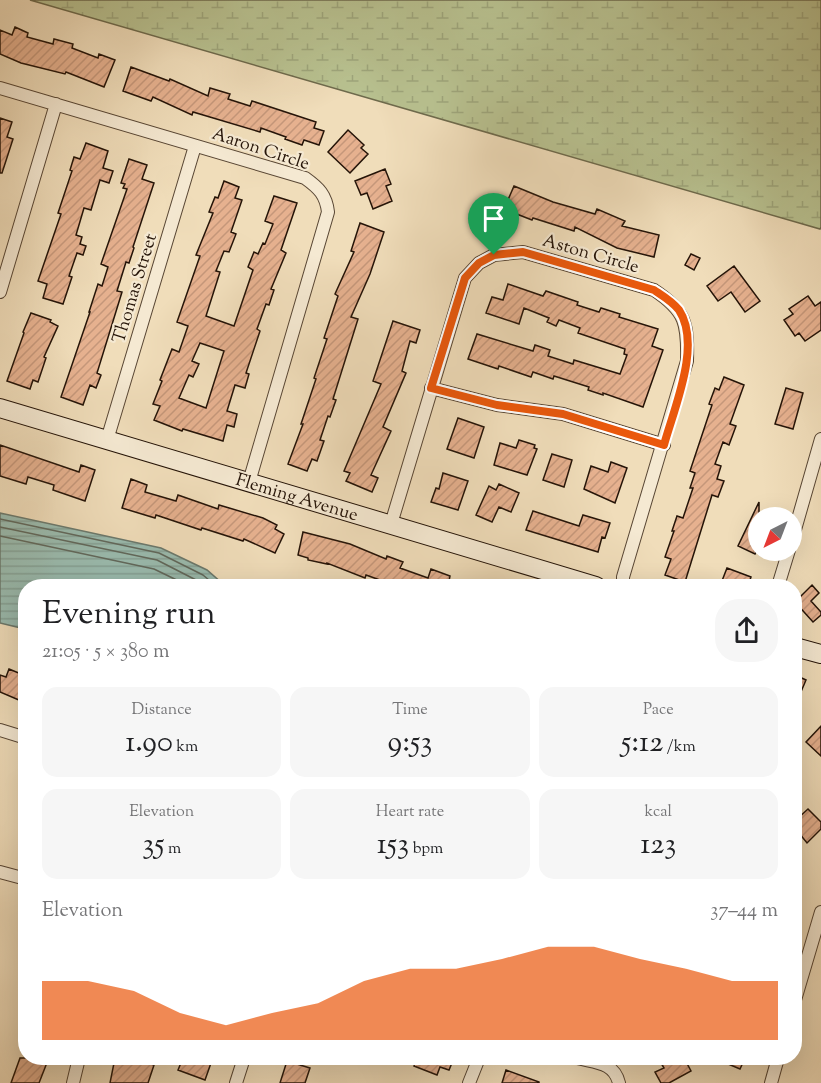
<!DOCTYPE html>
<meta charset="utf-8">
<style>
body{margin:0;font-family:"Sorts Mill Goudy",serif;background:#f6f6f6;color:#202124;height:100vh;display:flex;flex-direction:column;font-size:22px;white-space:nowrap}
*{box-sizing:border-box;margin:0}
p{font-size:20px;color:#757577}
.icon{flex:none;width:33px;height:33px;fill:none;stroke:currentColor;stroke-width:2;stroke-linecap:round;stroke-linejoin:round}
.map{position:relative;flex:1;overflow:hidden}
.sheet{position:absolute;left:18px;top:579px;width:784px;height:486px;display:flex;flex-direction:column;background:#fff;border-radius:24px;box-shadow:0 6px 24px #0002}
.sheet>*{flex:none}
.needle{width:39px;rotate:222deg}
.fabs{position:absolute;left:748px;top:507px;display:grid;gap:12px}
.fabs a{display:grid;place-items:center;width:54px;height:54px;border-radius:50%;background:#fff;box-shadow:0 6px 24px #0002;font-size:30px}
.pin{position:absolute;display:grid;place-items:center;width:51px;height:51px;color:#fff;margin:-62px -26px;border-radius:50% 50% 50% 0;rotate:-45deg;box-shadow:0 0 6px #0007}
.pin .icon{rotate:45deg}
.round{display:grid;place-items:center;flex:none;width:63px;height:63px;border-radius:24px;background:#f6f6f6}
.head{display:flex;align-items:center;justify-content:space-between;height:102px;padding:0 24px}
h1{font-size:33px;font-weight:600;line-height:45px}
.figures{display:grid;grid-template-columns:repeat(3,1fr);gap:9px;height:102px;padding:6px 24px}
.figures div{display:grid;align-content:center;border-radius:15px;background:#f6f6f6;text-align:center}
.figures b{font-size:30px;font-weight:600}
.figures small{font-size:16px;font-weight:400}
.figures p{font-size:16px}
.chart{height:168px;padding:12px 24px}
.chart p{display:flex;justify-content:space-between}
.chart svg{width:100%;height:108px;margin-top:6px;fill:#ea580c;opacity:.7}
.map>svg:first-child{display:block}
.wetland{fill:url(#wetland-marsh);stroke:#6e6a4c;stroke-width:1.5}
.water{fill:url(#water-rules);stroke:#6b796d;stroke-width:1.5}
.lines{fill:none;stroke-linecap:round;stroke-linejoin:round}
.shore{stroke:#60685c;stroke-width:1.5}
.building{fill:url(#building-hatch);stroke:#251408;stroke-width:1.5;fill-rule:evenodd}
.street-casing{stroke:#584634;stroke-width:14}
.secondary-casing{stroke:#251408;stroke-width:20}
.street{stroke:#f5e9d2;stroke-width:12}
.secondary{stroke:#f5e9d2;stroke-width:18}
.route-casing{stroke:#fff;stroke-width:12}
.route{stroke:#ea580c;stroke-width:8}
.labels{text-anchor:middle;stroke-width:4.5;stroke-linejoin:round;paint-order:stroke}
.street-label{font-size:18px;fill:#251408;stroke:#f5e9d2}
</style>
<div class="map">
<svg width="821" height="1083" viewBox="0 0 821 1083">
<defs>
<pattern id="wetland-marsh" width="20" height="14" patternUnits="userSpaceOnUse" patternTransform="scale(1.5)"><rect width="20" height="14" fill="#b8c190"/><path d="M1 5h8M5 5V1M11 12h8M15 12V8" fill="none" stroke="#9ea57b"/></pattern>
<pattern id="water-rules" width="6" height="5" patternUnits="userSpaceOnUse" patternTransform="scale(1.5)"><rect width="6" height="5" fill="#9abcb0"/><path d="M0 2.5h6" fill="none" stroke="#85a196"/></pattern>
<pattern id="building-hatch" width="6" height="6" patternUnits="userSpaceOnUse" patternTransform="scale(1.5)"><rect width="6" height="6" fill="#e6b18f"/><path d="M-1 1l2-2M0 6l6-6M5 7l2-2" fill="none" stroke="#c5977a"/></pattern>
</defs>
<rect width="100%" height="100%" fill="#f0ddba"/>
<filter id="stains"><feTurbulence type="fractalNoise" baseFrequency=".00333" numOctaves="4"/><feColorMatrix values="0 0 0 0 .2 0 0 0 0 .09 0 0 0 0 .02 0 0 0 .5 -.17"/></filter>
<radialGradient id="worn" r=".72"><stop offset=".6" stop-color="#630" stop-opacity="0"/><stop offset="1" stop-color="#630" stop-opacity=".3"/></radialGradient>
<path class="wetland" d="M30,0h791v227l-1,2z"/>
<path class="water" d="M0,513l161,35 46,22 16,14 -1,2h-196l-1,43 -25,-6z"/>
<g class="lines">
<path class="shore" d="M0,519l159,34 44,22 13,11
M0,527l157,33 41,21 6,5
M0,536l154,33 35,17"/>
</g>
<path class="building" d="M15,27l13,6 -1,4 26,7 1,-5 19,5 -1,4 26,10 1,-4 16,6 -11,27 -38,-15 -1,2 -44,-11 -21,-9v-24l12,5z
M131,67l38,14 1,-2 38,17 2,-8 20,6 -2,5 22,7 2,-5 64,21 -2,6 10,3 -5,14 -15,-5 -2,5 -17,-6 1,-2 -25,-9 -1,4 -67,-20 -1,3 -39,-18 -2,4 -28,-10z
M0,118l12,4 -5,15 6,2 -11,34h-2z
M348,130l16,15 -3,3 7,6 -18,19 -22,-21z
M86,143l22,8 -5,17 10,3 -4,12 -9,-3 -9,30 -7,-2 -8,27 6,2 -2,7 6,2 -3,9 -6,-2 -8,23 3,1 -9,27 -20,-6 4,-14 -9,-3 23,-67 -3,-1 14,-42 -2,-1 4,-13 6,2z
M129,159l18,6 -5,14 12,4 -21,64 1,1 -5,15 -3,-1 -9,29 5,1 -25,81 4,2 -5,13 -6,-3 -7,20 -22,-8 29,-85h-1l9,-28 4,2 6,-19 -7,-3 26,-75 -4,-1 2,-4 -4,-1z
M385,169l6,15 -5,2 6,15 -19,8 -6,-16 -6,2 -6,-14z
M224,181l15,6 -4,11 7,2 -11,32 5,2 -7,18 -5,-1 -8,20 4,1 -14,44 28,10 19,-56 -5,-3 6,-15 4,2 5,-11 2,1 8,-20 -8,-3 9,-25 23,7 -16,47 5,3 -15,36 3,1 -5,15 -3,-1 -9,25 3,2 -14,42 3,1 -4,14 -10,-3 -8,26 10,3 -3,13 -7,-2 -4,16 -40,-12 -1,2 -28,-11 6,-14 -7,-2 9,-23 -2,-1 12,-31 7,3 9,-26 -11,-4 23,-66 -4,-1 17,-42 -4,-1 6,-15 3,1zM200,343l24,8 -18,57 -27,-10 10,-23 4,2 6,-13 -7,-3z
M514,186l39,16 42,12 2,-5 28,12 -3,5 37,9 -5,22 -37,-9 -42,-21 -1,4 -41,-13 -1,2 -28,-11z
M360,223l24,9 -14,42 -19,43 7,2 -25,80 3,1 -6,17 -2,-1 -8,24 4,1 -7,20 -5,-2 -5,12 -19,-7 15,-40h-2l15,-45 -2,-1 13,-39 -3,-1 14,-42 -3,-2 19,-42 -3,-1z
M691,254l9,4 -6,12 -9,-5z
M734,266l26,35 -15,11 -14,-20 -13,9 -11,-15z
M508,284l35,12 3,-5 32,11 -1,3 22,7 2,-4 19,6 -1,3 39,12 -6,17 11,4 -20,57 -40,-14v2l-15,-5 1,-3 -35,-11 -1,3 -20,-7 -2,5 -32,-11 -1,3 -30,-10 9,-25 56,17 2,-6 15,5 -2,6 25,8 1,-4 46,14 7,-19 -3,-1 1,-5 -47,-16 2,-5 -21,-8 -3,6 -9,-4 2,-4 -25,-10 -5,16 -33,-11 6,-16 11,3z
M808,296l7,10 6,-4v28l-16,11 -6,-8 -4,3 -11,-16 9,-6 -4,-5z
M31,313l20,7 -1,2 8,4 -14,31 2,1 -8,24 -5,-2 -3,9 -23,-8 17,-48 -1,-1z
M393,321l27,9 -4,13 -6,-2 -8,30 4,2 -23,54 8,4 -20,44 7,3 -6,14 -26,-11 4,-8 -6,-2 37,-87 -8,-3z
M724,377l20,8 -14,39 6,2 -7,19 -6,-3 -8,22 6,2 -4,13 7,2 -6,16 -6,-2 -27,87 -20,-7 6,-16 -6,-2 9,-26h-2l5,-15 6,2 10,-30h-3l5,-15 -5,-2 22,-66 -3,-1 6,-16 4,2z
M786,388l17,5 -10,36 -18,-5z
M458,418l26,9 -10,31 -27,-9z
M519,440l16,5 -1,3 3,1 -10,26 -33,-10 6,-22 16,5z
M0,445l79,27 2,-7 14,5 -10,31 -32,-11 1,-5 -26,-8 -2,7 -26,-8z
M552,454l20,6 -8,27 -21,-7z
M611,462l16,6 -12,35 -31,-14 7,-23 17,6z
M443,473l25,8 -10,29 -27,-8 5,-14 3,1z
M131,479l16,6 -2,7 31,9 2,-6 40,14 1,-4 44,13 14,7 -2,4 9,5 -9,19 -31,-14 -1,2 -41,-13 -1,2 -45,-15 -1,3 -33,-10z
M499,484l20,9 -8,19 -12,-5 -7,15 -16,-7 13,-29 7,4z
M759,502v43l-4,9 -17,-8z
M533,511l46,15 4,-11 27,8 -5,15 -3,-1 -4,15 -72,-22z
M303,532l47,12 36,15 1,-3 16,6 -3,6 28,10 3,-9 19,7 -2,10h-58l1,-2 -25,-9 -1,3 -38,-15v1l-19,-4v-2l-10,-3z
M727,568l24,9 -3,9h-28z
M812,585l7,8 -8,8 10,11v3l-8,7 -18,-20z
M9,669l17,7v27l-26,-11v-17l6,2z
M795,675l11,5 -11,26z
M821,726v30l-15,-14z
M808,809l13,13v7l-14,14 -12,-15 5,-4 -4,-4z
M20,1058h21l7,2 -9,23h-28z
M115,1058h29l-1,4 11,3 -6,18h-38z
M183,1058h24l-2,3 6,2 -6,17 -27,-10z
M417,1058h37l-5,12 -9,-3 -3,8 -23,-9z
M658,1058h26l7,13 -22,12h-8l-6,-11 9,-4z
M714,1058h31l-5,11z
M287,1061l23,7 -5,15h-25z
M506,1070l33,12v1h-37z"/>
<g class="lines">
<defs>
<path id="street" d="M0,88l305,90c14,10 21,17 23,34l-79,270
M0,292l56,-188
M431,388l66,17 66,9 101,31
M107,440l88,-294
M391,524l74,-246 14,-15 15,-8 29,-3 131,38c32,21 34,34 33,71l-64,216v9
M792,540l29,-101
M778,586l11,-36
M0,730l26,8
M0,872l26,7
M795,1000l26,-88
M577,1058c19,5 37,4 42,25
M73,1083l6,-25
M236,1083l8,-25
M469,1083l10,-25
M771,1083l7,-25"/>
<g id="secondary">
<path id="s1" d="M0,408l596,178"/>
<path d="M795,647l26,7"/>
</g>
</defs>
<use href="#street" class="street-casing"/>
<use href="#secondary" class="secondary-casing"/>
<use href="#street" class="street"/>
<use href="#secondary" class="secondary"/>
</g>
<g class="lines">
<defs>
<path id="route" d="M523,252l131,38c9,6 18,11 25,20 23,35 -5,98 -15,135l-101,-31 -66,-9 -66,-17 34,-110 14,-15 15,-8z"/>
</defs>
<use href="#route" class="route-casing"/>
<use href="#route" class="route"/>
</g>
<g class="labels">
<g class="street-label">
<text transform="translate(261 148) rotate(18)" y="6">Aaron Circle</text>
<text transform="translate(591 253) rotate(16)" y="6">Aston Circle</text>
<text transform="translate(134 288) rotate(-73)" y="6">Thomas Street</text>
<text dy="6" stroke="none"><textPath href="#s1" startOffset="310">Fleming Avenue</textPath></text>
</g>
</g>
<rect width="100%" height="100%" filter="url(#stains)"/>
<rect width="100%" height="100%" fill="url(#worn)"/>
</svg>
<div class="fabs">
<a><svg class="needle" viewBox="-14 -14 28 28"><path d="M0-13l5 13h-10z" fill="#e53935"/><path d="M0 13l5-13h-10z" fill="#757577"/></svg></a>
</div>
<div class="pin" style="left:494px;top:255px;background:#1e9e55"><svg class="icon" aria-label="arrive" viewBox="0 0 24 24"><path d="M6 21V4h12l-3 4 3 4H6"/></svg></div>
<section class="sheet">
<div class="head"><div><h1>Evening run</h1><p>21:05 · 5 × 380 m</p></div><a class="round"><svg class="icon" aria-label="share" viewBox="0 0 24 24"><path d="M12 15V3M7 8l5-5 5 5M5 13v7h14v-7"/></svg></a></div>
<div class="figures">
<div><p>Distance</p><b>1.90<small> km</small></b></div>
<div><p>Time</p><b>9:53</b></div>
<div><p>Pace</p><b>5:12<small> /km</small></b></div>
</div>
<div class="figures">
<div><p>Elevation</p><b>35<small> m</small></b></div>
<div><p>Heart rate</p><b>153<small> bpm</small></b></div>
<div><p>kcal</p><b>123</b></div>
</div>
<div class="chart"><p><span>Elevation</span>37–44 m</p>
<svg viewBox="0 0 160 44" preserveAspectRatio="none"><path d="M0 44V20L10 20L20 24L30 33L40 38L50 33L60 29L70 20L80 15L90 15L100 11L110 6L120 6L130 11L140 15L150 20L160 20V44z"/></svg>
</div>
</section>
</div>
